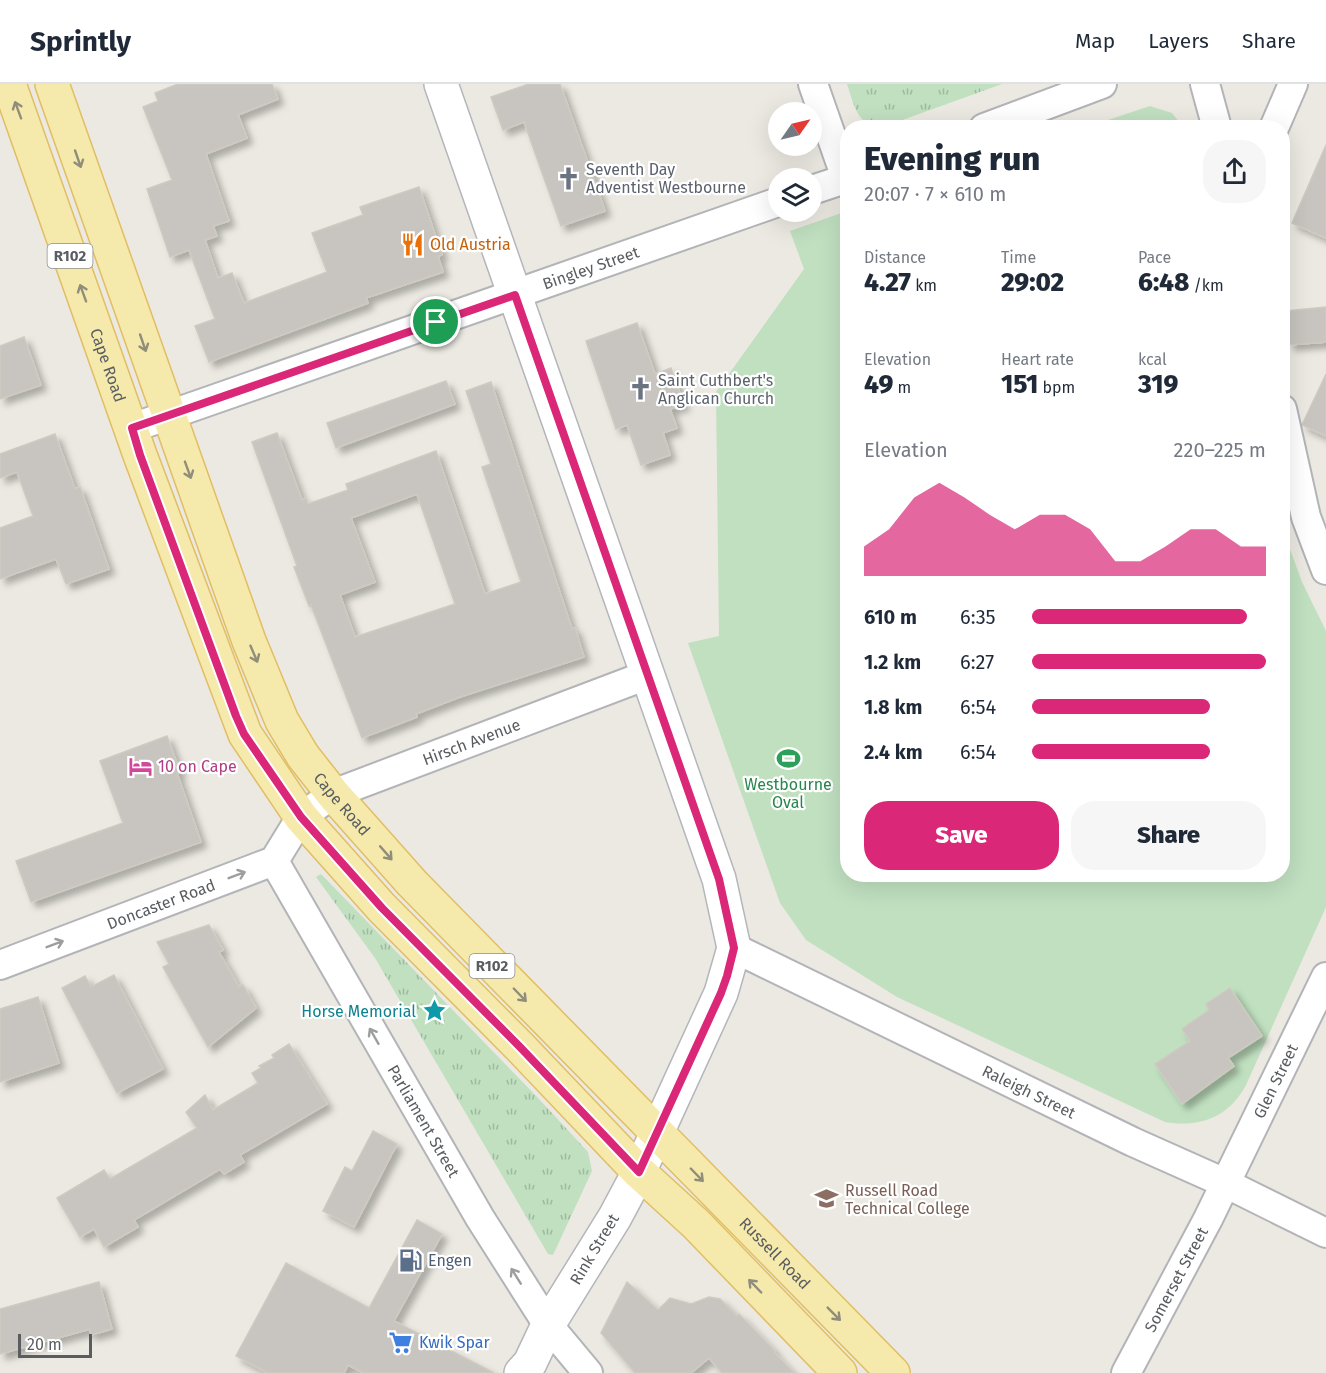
<!DOCTYPE html>
<meta charset="utf-8">
<style>
body{margin:0;font-family:"Fira Sans",sans-serif;background:#f6f6f7;color:#1f2937;height:100vh;display:flex;flex-direction:column;font-size:22px;white-space:nowrap}
*{box-sizing:border-box;margin:0}
p{font-size:20px;color:#747a83}
.icon{flex:none;width:33px;height:33px;fill:none;stroke:currentColor;stroke-width:2;stroke-linecap:round;stroke-linejoin:round}
.map{position:relative;flex:1;overflow:hidden}
.sheet{position:absolute;left:840px;top:36px;width:450px;height:762px;display:flex;flex-direction:column;background:#fff;border-radius:24px;box-shadow:0 6px 24px #0002}
.sheet>*{flex:none}
.needle{width:39px;rotate:56deg}
.tools{position:absolute;left:768px;top:18px;display:grid;gap:12px}
.tools a{display:grid;place-items:center;width:54px;height:54px;border-radius:50%;background:#fff;box-shadow:0 6px 24px #0002;font-size:30px}
.scale{position:absolute;left:18px;bottom:15px;width:74px;box-sizing:border-box;padding-left:6px;border:3px solid #5a5d60;border-top:0;font-size:16px;line-height:21px;white-space:nowrap;color:#5a5d60;-webkit-text-stroke:4px #fff;paint-order:stroke}
.pin{position:absolute;display:grid;place-items:center;width:51px;height:51px;color:#fff;margin:-26px;border:3px solid #fff;border-radius:50%;box-shadow:0 2px 6px #0007}
.round{display:grid;place-items:center;flex:none;width:63px;height:63px;border-radius:24px;background:#f6f6f7}
.overview{display:flex;align-items:center;justify-content:space-between;height:102px;padding:0 24px}
h1{font-size:33px;font-weight:800;line-height:45px}
.metrics{display:grid;grid-template-columns:repeat(3,1fr);gap:9px;height:102px;padding:6px 24px}
.metrics div{display:grid;align-content:center}
.metrics b{font-size:26px;font-weight:800}
.metrics small{font-size:16px;font-weight:400}
.metrics p{font-size:16px}
.chart{height:168px;padding:12px 24px}
.chart p{display:flex;justify-content:space-between}
.chart svg{width:100%;height:108px;margin-top:6px;fill:#db2777;opacity:.7}
.cta{display:flex;gap:12px;margin-top:auto;padding:12px 24px}
.cta a{flex:1;height:69px;border-radius:24px;background:#db2777;color:#fff;font-size:24px;font-weight:800;line-height:69px;text-align:center}
.cta a+a{background:#f6f6f7;color:#1f2937}
ul{padding:0 24px;list-style:none;font-size:20px}
li{display:grid;grid-template-columns:96px 72px 1fr;align-items:center;height:45px}
li i{height:15px;border-radius:8px;background:#db2777}
header{display:flex;align-items:center;gap:36px;box-sizing:border-box;height:84px;padding:0 30px;background:#fff;border-bottom:2px solid #e0e1e3}
header strong{font-size:28px}
nav{display:flex;gap:33px;margin-inline-start:auto;font-size:21px}
.map>svg:first-child{display:block}
.grass{fill:#c0e0c0}
.park{fill:url(#park-tufts)}
.building{fill:#c8c5c0;stroke:#cfcac0;stroke-width:1.5;fill-rule:evenodd;filter:url(#shadow)}
.lines{fill:none;stroke-linecap:round;stroke-linejoin:round}
.street-casing{stroke:#b2b4b7;stroke-width:32}
.secondary-casing{stroke:#b3b6ba;stroke-width:36}
.primary-casing{stroke:#e1be64;stroke-width:36}
.street{stroke:#fff;stroke-width:28}
.secondary{stroke:#fff;stroke-width:33}
.primary{stroke:#f5e9ab;stroke-width:33}
.oneway{stroke:#908e7a}
.oneway2{stroke:#9c9ea0}
.route-casing{stroke:#fff;stroke-width:12}
.route{stroke:#db2777;stroke-width:8}
.labels{text-anchor:middle;stroke-width:4.5;stroke-linejoin:round;paint-order:stroke}
.shield{fill:#fff;stroke:#8c8e90;stroke-width:1.5}
.shield-label{font-size:15px;font-weight:bold;fill:#5a5d60}
.worship-label{font-size:16px;fill:#5b616d;stroke:#fff;text-anchor:start}
.food-label{font-size:16px;fill:#c56008;stroke:#fff;text-anchor:start}
.street-label{font-size:16px;fill:#5a5d60;stroke:#fff}
.hotel-label{font-size:16px;fill:#b23c85;stroke:#fff;text-anchor:start}
.leisure-label{font-size:16px;fill:#27864d;stroke:#fff}
.culture-label{font-size:16px;fill:#0d838f;stroke:#fff;text-anchor:end}
.education-label{font-size:16px;fill:#785e54;stroke:#fff;text-anchor:start}
.service-label{font-size:16px;fill:#4e5e75;stroke:#fff;text-anchor:start}
.shop-label{font-size:16px;fill:#366cbe;stroke:#fff;text-anchor:start}
</style>
<header>
<strong>Sprintly</strong>
<nav><a>Map</a><a>Layers</a><a>Share</a></nav>
</header>
<div class="map">
<svg width="1326" height="1289" viewBox="0 0 1326 1289">
<defs>
<pattern id="park-tufts" width="24" height="20" patternUnits="userSpaceOnUse" patternTransform="scale(1.5)"><rect width="24" height="20" fill="#c0e0c0"/><path d="M3 7l-1-3M5 7V3M7 7l1-3M15 17l-1-3M17 17v-4M19 17l1-3" fill="none" stroke="#9fb99f"/></pattern>
<filter id="shadow"><feDropShadow dx="5.5" dy="5.5" stdDeviation="3" flood-color="#0004"/></filter>
</defs>
<rect width="100%" height="100%" fill="#ebe9e1"/>
<path class="grass" d="M1150,22l22,7 11,14h-96z
M847,127l1,663h434l1,-344 19,52 24,49v276l-80,178c-17,32 -46,43 -81,37l-268,-125 -91,-57 -26,-37 -92,-260 31,-7 -3,-244 88,-123 -14,-38z"/>
<path class="park" d="M847,0h155l-119,43c-26,1 -29,-23 -36,-43z
M321,790l218,225 49,53 4,19 -39,84 -5,-1 -173,-296 -59,-81z"/>
<path class="building" d="M178,0h94l6,15 -40,16 9,23 -41,16 23,67 -16,5 4,10 -12,4 13,38 14,-5 12,30 83,-31 -15,-39 51,-18 -3,-8 59,-20 23,68 -4,1 5,16 -77,26 2,5 -159,59 -14,-36 20,-7 -26,-69 -19,7 -23,-68 25,-9 -29,-73 15,-6 -3,-8z
M529,0h31l45,127 -44,15 -37,-104 -21,8 -12,-33z
M1326,61v93l-34,-15z
M1326,223v35l-37,3 -3,-34z
M637,239l18,51 16,-6 13,37 -14,4 7,19 -14,5 7,22 -29,10 -14,-40 -11,4 -30,-88z
M24,253l17,48 -41,14v-53z
M1326,290v62l-24,-11z
M446,297l9,23 -119,44 -9,-25z
M491,298l81,247 3,-1 9,29 -124,40 -44,17 1,3 -55,21 -51,-133 -2,1 -15,-39 3,-1 -45,-124 25,-9 25,67 4,-2 2,6 40,-14 -2,-6 90,-33 49,143 36,-12 -39,-115 9,-3 -25,-73zM417,410l38,110 -100,33 -15,-42 35,-13 -24,-64z
M55,350l20,55 5,-2 29,82 -43,15 -10,-25 -56,20v-51l33,-12 -16,-44 -17,6v-24z
M167,652l13,36 -3,1 24,69 -170,60 -15,-41 107,-38 -23,-62z
M209,841l14,25 -4,2 20,35 4,-2 13,23 -48,39 -45,-80 6,-3 -12,-22z
M114,891l49,94 -46,24 -55,-105 23,-12 6,11z
M1230,904l32,48 -34,22 6,8 -52,38 -27,-40 35,-23 -8,-12 27,-19 -3,-6z
M38,913l21,66 -59,19v-73z
M289,960l38,60 -87,51 4,7 -20,12 -4,-5 -86,51 4,7 -34,20 -10,-18 -14,8 -23,-39 47,-28 6,9 87,-51 -11,-16 19,-17 8,15 45,-27 -6,-10 9,-5 -2,-2 15,-8 -2,-3z
M373,1047l24,13 -43,83 -31,-16 22,-44 7,4z
M417,1136l25,14 -48,87 100,52h-130l-16,-8 -4,8h-76l-32,-17 50,-93 83,45z
M99,1198l13,47 -21,6 -1,-6 -90,25v-45z
M627,1198l31,28 12,-12 21,6 18,-7 11,2 17,17 2,-2 36,37 -1,1 20,21h-72l-13,-15 -18,15h-56l-34,-40z"/>
<g class="lines">
<defs>
<g id="street">
<path d="M813,0l33,94"/>
<path d="M1205,0l12,44"/>
<path d="M984,44l118,-44"/>
<path d="M1274,44l19,-44"/>
<path d="M812,106l36,-12"/>
<path d="M1282,325l24,108 20,53"/>
<path id="s1" d="M132,344l646,-226"/>
<path id="s2" d="M274,777l206,357 68,107 40,48"/>
<path id="s3" d="M734,864l399,194 92,41 101,50"/>
<path id="s4" d="M0,881l274,-104 27,-44 32,-23 314,-119"/>
<path id="s5" d="M1126,1289l82,-154 118,-242"/>
</g>
<path id="secondary" d="M441,0l278,795 15,69 -13,45 -82,179 -24,45 -67,108 -18,38 -9,10"/>
<g id="primary">
<path id="s6" d="M9,0l131,371 105,279 56,83 81,91 138,139 119,125 57,52 144,149"/>
<path id="s7" d="M52,0l197,557 33,80 21,35 30,38 79,89 481,490"/>
</g>
</defs>
<use href="#street" class="street-casing"/>
<use href="#secondary" class="secondary-casing"/>
<use href="#primary" class="primary-casing"/>
<use href="#street" class="street"/>
<use href="#secondary" class="secondary"/>
<use href="#primary" class="primary"/>
</g>
<defs><path id="oneway-shaft" d="M-6 0H5M1.5-3L5.5 0L1.5 3" fill="none" stroke-width="1.6" stroke-linecap="round" stroke-linejoin="round" transform="scale(1.5)"/></defs>
<g class="oneway">
<use href="#oneway-shaft" transform="translate(18 26) rotate(-110)"/>
<use href="#oneway-shaft" transform="translate(78 75) rotate(71)"/>
<use href="#oneway-shaft" transform="translate(83 209) rotate(-110)"/>
<use href="#oneway-shaft" transform="translate(143 259) rotate(71)"/>
<use href="#oneway-shaft" transform="translate(188 386) rotate(70)"/>
<use href="#oneway-shaft" transform="translate(254 570) rotate(67)"/>
<use href="#oneway-shaft" transform="translate(386 769) rotate(49)"/>
<use href="#oneway-shaft" transform="translate(520 911) rotate(46)"/>
<use href="#oneway-shaft" transform="translate(697 1091) rotate(46)"/>
<use href="#oneway-shaft" transform="translate(755 1202) rotate(-134)"/>
<use href="#oneway-shaft" transform="translate(834 1230) rotate(45)"/>
</g>
<g class="oneway2">
<use href="#oneway-shaft" transform="translate(237 791) rotate(-21)"/>
<use href="#oneway-shaft" transform="translate(55 860) rotate(-21)"/>
<use href="#oneway-shaft" transform="translate(374 952) rotate(-120)"/>
<use href="#oneway-shaft" transform="translate(516 1192) rotate(-122)"/>
</g>
<g class="lines">
<defs>
<path id="route" d="M515,211l204,584 15,69 -7,28 -6,17 -82,179 -119,-125 -138,-139 -81,-91 -57,-83 -8,-18 -96,-261 -8,-27z"/>
</defs>
<use href="#route" class="route-casing"/>
<use href="#route" class="route"/>
</g>
<defs>
<symbol id="church-bare" viewBox="-9 -9 18 18"><path d="M-1.2-6h2.4v3.5h3.3v2.4h-3.3V6h-2.4V-.1h-3.3v-2.4h3.3Z" fill="#6b7280" stroke="#fff" stroke-width="2.5" paint-order="stroke"/></symbol>
<symbol id="restaurant-bare" viewBox="-9 -9 18 18"><path d="M-5-6h1v4h1v-4h1v4h1v-4h1v5L-1.5 .5V6h-2V.5L-5-1ZM5-6V6H3V1.5H1.5Q1.5-4 5-6Z" fill="#e8710a" stroke="#fff" stroke-width="2.5" paint-order="stroke"/></symbol>
<symbol id="stadium-bare" viewBox="-9 -9 18 18"><path d="M0-5a6.5 5 0 1 0 0 10a6.5 5 0 1 0 0-10ZM-3.5-1.8h7v3.6h-7Z" fill="#2e9e5b" stroke="#fff" stroke-width="2.5" paint-order="stroke"/></symbol>
<symbol id="hotel-bare" viewBox="-9 -9 18 18"><path d="M-6-4.5h1.5V1H6V5H4.5V3h-9V5H-6ZM-4 0a1.8 1.8 0 1 1 3.6 0ZM.5 0V-2.5h3Q6-2.5 6 0Z" fill="#d1479c" stroke="#fff" stroke-width="2.5" paint-order="stroke"/></symbol>
<symbol id="sight-bare" viewBox="-9 -9 18 18"><path d="M0-6L1.8-2.2L6-1.7L2.9 1.2L3.7 5.4L0 3.3L-3.7 5.4L-2.9 1.2L-6-1.7L-1.8-2.2Z" fill="#0f9aa8" stroke="#fff" stroke-width="2.5" paint-order="stroke"/></symbol>
<symbol id="university-bare" viewBox="-9 -9 18 18"><path d="M0-5L7-2L0 1L-7-2ZM-4 1L0 2.5L4 1V4Q0 6-4 4Z" fill="#8d6e63" stroke="#fff" stroke-width="2.5" paint-order="stroke"/></symbol>
<symbol id="fuel-bare" viewBox="-9 -9 18 18"><path d="M-5.5-6h7V0h2V4h1.3V-2.5L3-4.5l.8-.8L6-3V5H2.5V1h-1V6h-7ZM-4.2-4.7v3.2H.2V-4.7Z" fill="#5c6f8a" stroke="#fff" stroke-width="2.5" paint-order="stroke"/></symbol>
<symbol id="supermarket-bare" viewBox="-9 -9 18 18"><path d="M-6-5.5h2.5l.6 2H6L4.5 2H-2.5L-4.4-4H-6ZM-1.5 3.2a1.3 1.3 0 1 0 .1 0ZM3 3.2a1.3 1.3 0 1 0 .1 0Z" fill="#3f7fe0" stroke="#fff" stroke-width="2.5" paint-order="stroke"/></symbol>
</defs>
<g fill-rule="evenodd">
<use href="#church-bare" x="552" y="78" width="33" height="33"/>
<use href="#restaurant-bare" x="396" y="144" width="33" height="33"/>
<use href="#church-bare" x="624" y="288" width="33" height="33"/>
<use href="#stadium-bare" x="772" y="658" width="33" height="33"/>
<use href="#hotel-bare" x="124" y="666" width="33" height="33"/>
<use href="#sight-bare" x="418" y="910" width="33" height="33"/>
<use href="#university-bare" x="810" y="1098" width="33" height="33"/>
<use href="#fuel-bare" x="394" y="1160" width="33" height="33"/>
<use href="#supermarket-bare" x="384" y="1242" width="33" height="33"/>
</g>
<g class="labels">
<g class="shield">
<rect x="47.5" y="160" width="45" height="24" rx="4.5"/>
<rect x="469.5" y="870" width="45" height="24" rx="4.5"/>
</g>
<g class="shield-label">
<text x="70" y="177">R102</text>
<text x="492" y="887">R102</text>
</g>
<g class="worship-label">
<text x="586" y="91">Seventh Day<tspan x="586" dy="18">Adventist Westbourne</tspan></text>
<text x="658" y="302">Saint Cuthbert's<tspan x="658" dy="18">Anglican Church</tspan></text>
</g>
<g class="food-label">
<text x="430" y="166">Old Austria</text>
</g>
<g class="street-label">
<text dy="6" stroke="none"><textPath href="#s1" startOffset="486">Bingley Street</textPath></text>
<text dy="6" stroke="none"><textPath href="#s6" startOffset="298">Cape Road</textPath></text>
<text dy="6" stroke="none"><textPath href="#s4" startOffset="532">Hirsch Avenue</textPath></text>
<text dy="6" stroke="none"><textPath href="#s7" startOffset="780">Cape Road</textPath></text>
<text dy="6" stroke="none"><textPath href="#s4" startOffset="172">Doncaster Road</textPath></text>
<text dy="6" stroke="none"><textPath href="#s5" startOffset="328">Glen Street</textPath></text>
<text dy="6" stroke="none"><textPath href="#s3" startOffset="328">Raleigh Street</textPath></text>
<text dy="6" stroke="none"><textPath href="#s2" startOffset="300">Parliament Street</textPath></text>
<text transform="translate(594 1165) rotate(-59)" y="6">Rink Street</text>
<text dy="6" stroke="none"><textPath href="#s7" startOffset="1404">Russell Road</textPath></text>
<text dy="6" stroke="none"><textPath href="#s5" startOffset="106">Somerset Street</textPath></text>
</g>
<g class="hotel-label">
<text x="158" y="688">10 on Cape</text>
</g>
<g class="leisure-label">
<text x="788" y="706">Westbourne<tspan x="788" dy="18">Oval</tspan></text>
</g>
<g class="culture-label">
<text x="416" y="933">Horse Memorial</text>
</g>
<g class="education-label">
<text x="845" y="1112">Russell Road<tspan x="845" dy="18">Technical College</tspan></text>
</g>
<g class="service-label">
<text x="428" y="1182">Engen</text>
</g>
<g class="shop-label">
<text x="419" y="1264">Kwik Spar</text>
</g>
</g>
</svg>
<div class="tools">
<a><svg class="needle" viewBox="-14 -14 28 28"><path d="M0-13l5 13h-10z" fill="#e53935"/><path d="M0 13l5-13h-10z" fill="#747a83"/></svg></a>
<a><svg class="icon" aria-label="layers" viewBox="0 0 24 24"><path d="M12 4l9 5-9 5-9-5zM3 14l9 5 9-5"/></svg></a>
</div>
<div class="scale">20 m</div>
<div class="pin" style="left:436px;top:238px;background:#1e9e55"><svg class="icon" aria-label="arrive" viewBox="0 0 24 24"><path d="M6 21V4h12l-3 4 3 4H6"/></svg></div>
<section class="sheet">
<div class="overview"><div><h1>Evening run</h1><p>20:07 · 7 × 610 m</p></div><a class="round"><svg class="icon" aria-label="share" viewBox="0 0 24 24"><path d="M12 15V3M7 8l5-5 5 5M5 13v7h14v-7"/></svg></a></div>
<div class="metrics">
<div><p>Distance</p><b>4.27<small> km</small></b></div>
<div><p>Time</p><b>29:02</b></div>
<div><p>Pace</p><b>6:48<small> /km</small></b></div>
</div>
<div class="metrics">
<div><p>Elevation</p><b>49<small> m</small></b></div>
<div><p>Heart rate</p><b>151<small> bpm</small></b></div>
<div><p>kcal</p><b>319</b></div>
</div>
<div class="chart"><p><span>Elevation</span>220–225 m</p>
<svg viewBox="0 0 160 44" preserveAspectRatio="none"><path d="M0 44V32L10 25L20 12L30 6L40 12L50 19L60 25L70 19L80 19L90 25L100 38L110 38L120 32L130 25L140 25L150 32L160 32V44z"/></svg>
</div>
<ul>
<li><b>610 m</b>6:35<i style="width:92%"></i></li>
<li><b>1.2 km</b>6:27<i style="width:100%"></i></li>
<li><b>1.8 km</b>6:54<i style="width:76%"></i></li>
<li><b>2.4 km</b>6:54<i style="width:76%"></i></li>
</ul>
<div class="cta"><a>Save</a><a>Share</a></div>
</section>
</div>
